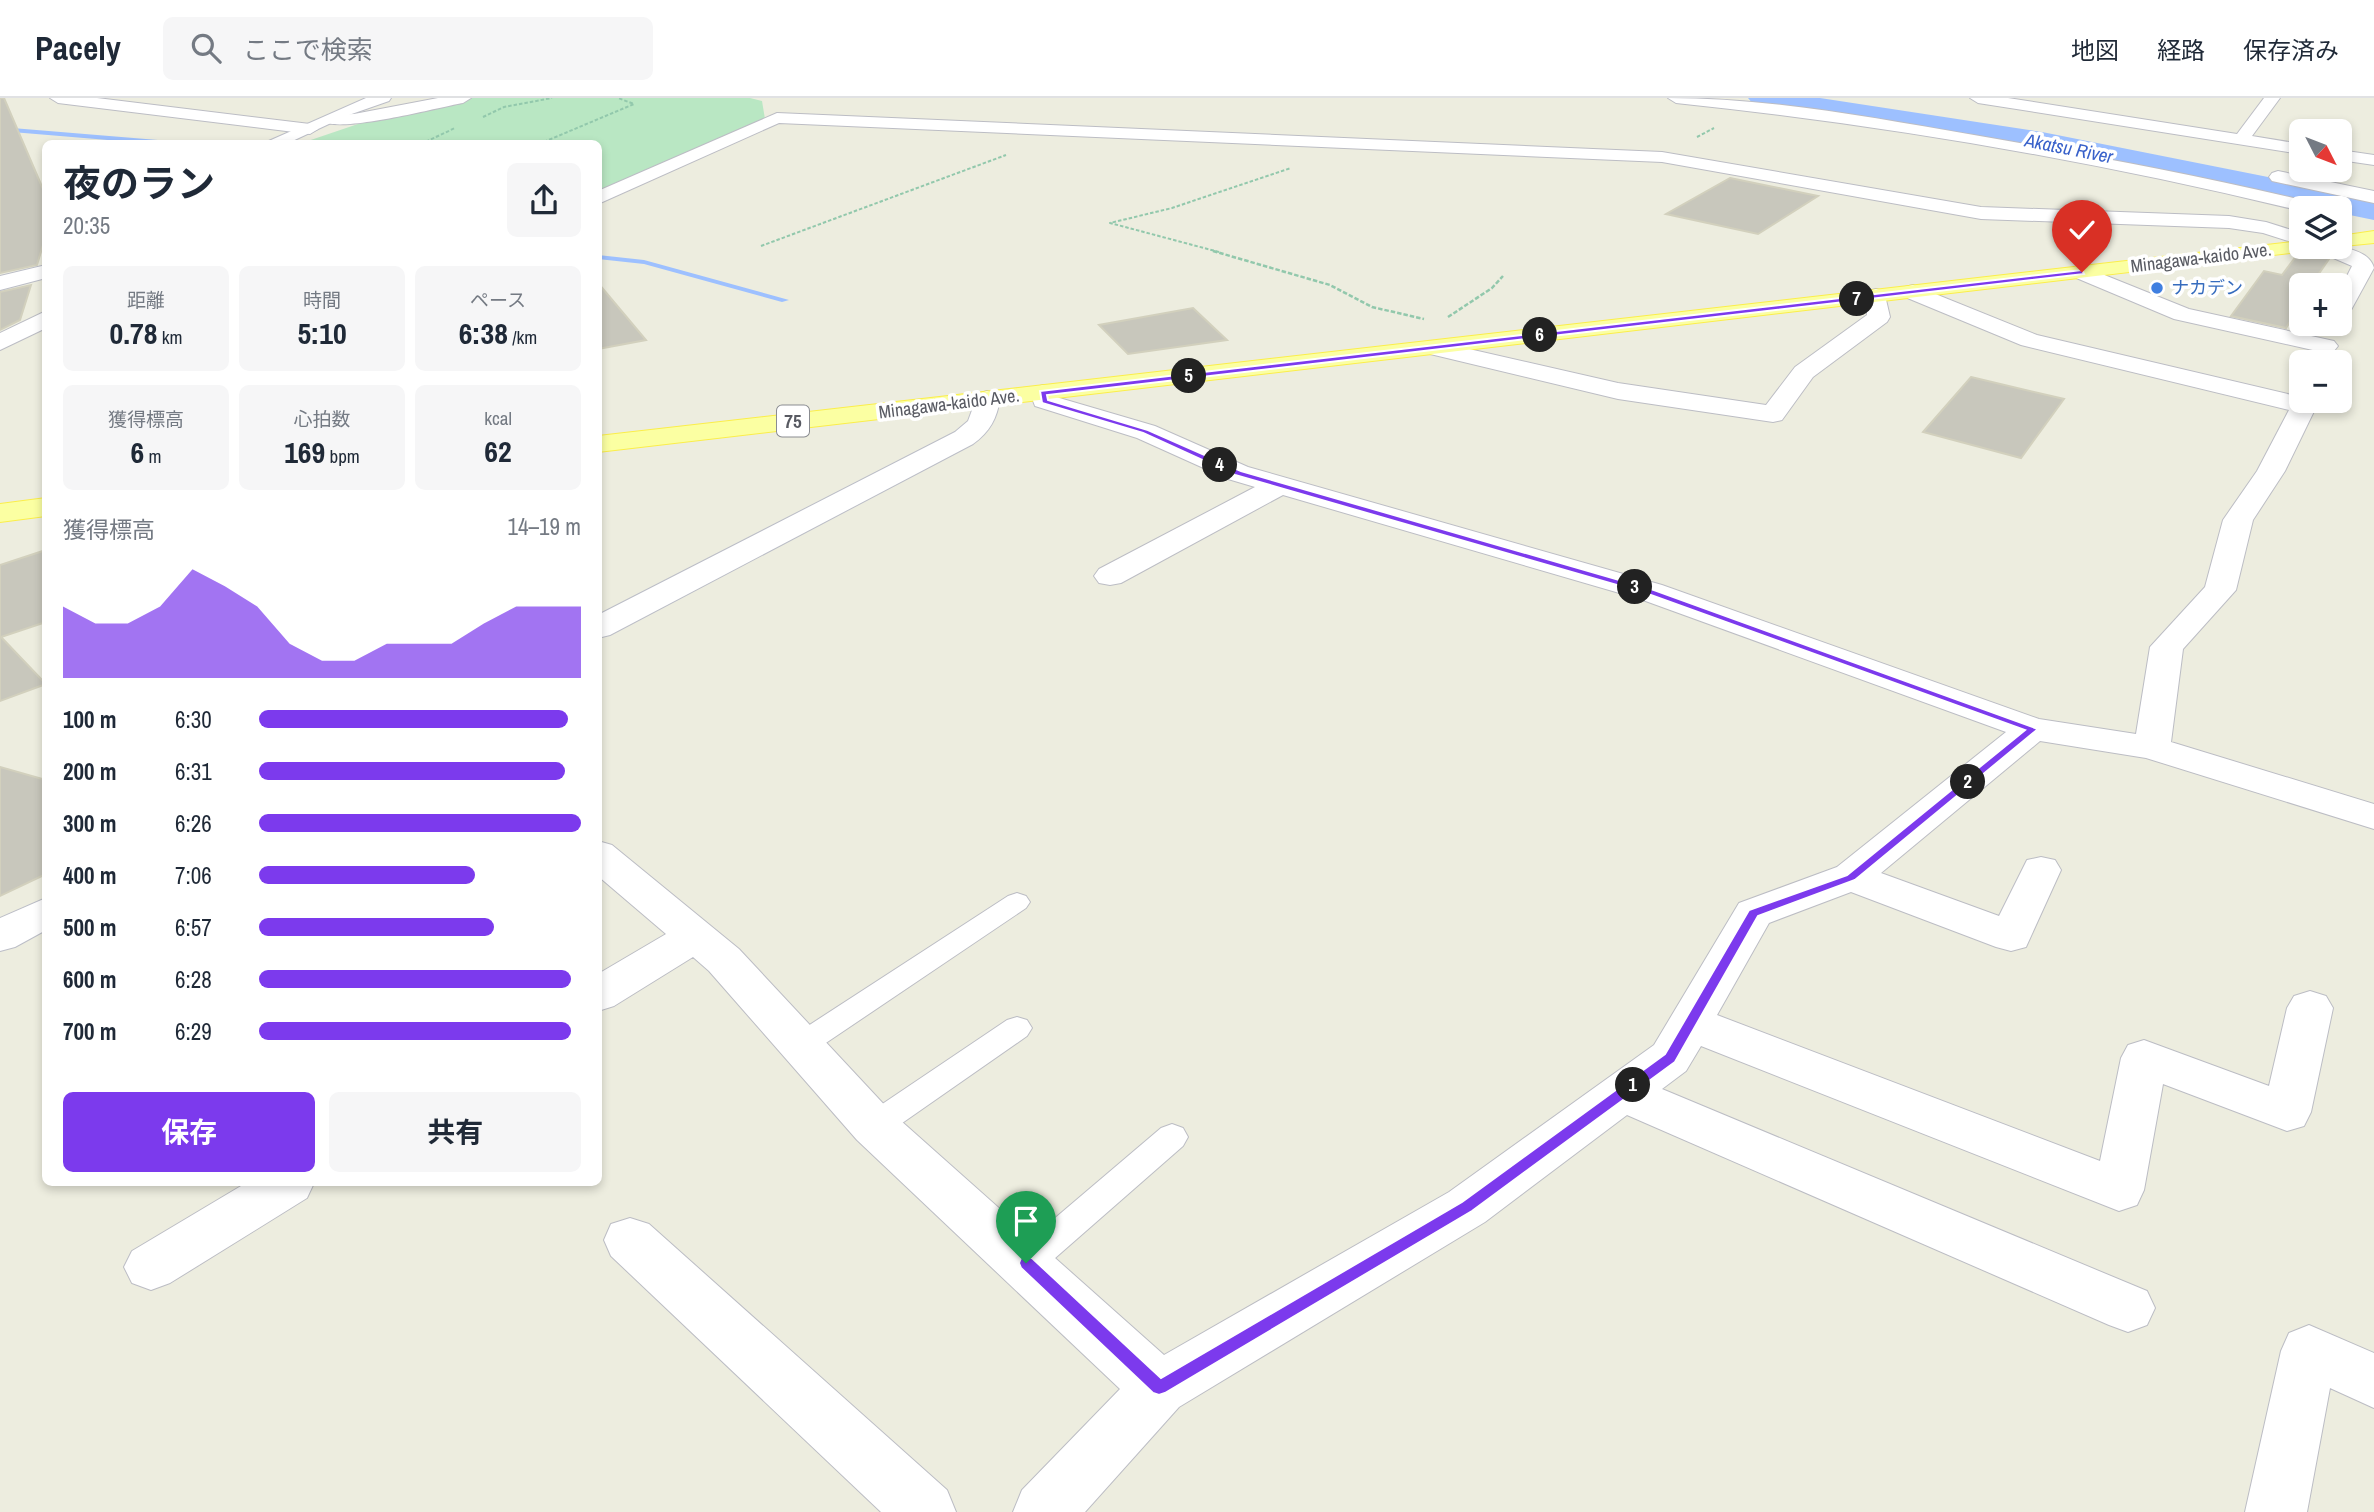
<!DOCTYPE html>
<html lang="ja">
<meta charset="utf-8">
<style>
body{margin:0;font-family:"Archivo Narrow","Noto Sans JP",sans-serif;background:#f6f6f7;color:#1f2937;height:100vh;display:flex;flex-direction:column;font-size:26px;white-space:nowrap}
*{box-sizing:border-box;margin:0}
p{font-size:23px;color:#747a83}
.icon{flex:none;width:38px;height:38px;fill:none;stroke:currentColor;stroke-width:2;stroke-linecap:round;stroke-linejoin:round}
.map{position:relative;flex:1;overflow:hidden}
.panel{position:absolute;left:42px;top:42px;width:560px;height:1046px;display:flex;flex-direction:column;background:#fff;border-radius:10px;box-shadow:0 4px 10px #0003}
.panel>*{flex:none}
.needle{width:46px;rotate:132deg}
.fabs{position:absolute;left:2289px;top:21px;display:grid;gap:14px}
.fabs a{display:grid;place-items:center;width:63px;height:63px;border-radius:10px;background:#fff;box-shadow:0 4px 10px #0003;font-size:35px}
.pin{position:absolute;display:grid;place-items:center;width:60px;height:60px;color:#fff;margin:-72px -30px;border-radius:50% 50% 50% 0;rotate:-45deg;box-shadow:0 0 7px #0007}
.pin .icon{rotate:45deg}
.km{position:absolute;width:35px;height:35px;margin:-18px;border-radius:50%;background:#222;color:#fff;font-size:19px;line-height:35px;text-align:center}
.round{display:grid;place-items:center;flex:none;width:74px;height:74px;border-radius:10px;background:#f6f6f7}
.summary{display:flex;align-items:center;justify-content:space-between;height:119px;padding:0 21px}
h1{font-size:38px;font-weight:700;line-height:52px}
.metrics{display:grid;grid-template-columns:repeat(3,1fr);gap:10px;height:119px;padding:7px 21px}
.metrics div{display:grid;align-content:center;border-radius:10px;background:#f6f6f7;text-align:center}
.metrics b{font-size:30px;font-weight:700}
.metrics small{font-size:19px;font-weight:400}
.metrics p{font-size:19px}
.chart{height:196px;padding:14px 21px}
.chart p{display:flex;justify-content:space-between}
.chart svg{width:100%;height:126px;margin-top:7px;fill:#7c3aed;opacity:.7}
.button{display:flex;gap:14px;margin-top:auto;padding:14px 21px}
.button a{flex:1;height:80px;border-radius:10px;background:#7c3aed;color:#fff;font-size:28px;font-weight:700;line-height:80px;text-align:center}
.button a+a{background:#f6f6f7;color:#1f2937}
ul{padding:0 21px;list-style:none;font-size:23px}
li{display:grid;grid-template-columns:112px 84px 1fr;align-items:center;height:52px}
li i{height:18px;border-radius:9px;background:#7c3aed}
header{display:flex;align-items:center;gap:42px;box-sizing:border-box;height:98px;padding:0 35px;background:#fff;border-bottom:2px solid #e0e1e3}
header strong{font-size:33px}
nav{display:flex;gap:38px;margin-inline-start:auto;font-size:24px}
.search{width:490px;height:63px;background:#f6f6f7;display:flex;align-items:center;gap:18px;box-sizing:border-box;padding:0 24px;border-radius:10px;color:#747a83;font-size:26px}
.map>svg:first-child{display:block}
.green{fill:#b9e7c3}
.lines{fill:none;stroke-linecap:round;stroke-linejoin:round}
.stream{fill:#9dc0ff;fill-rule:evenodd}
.river{fill:#9dc0ff;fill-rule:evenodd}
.building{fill:#c8c7bc;stroke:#d2d0bd;stroke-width:2}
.lane-casing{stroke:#bcbdc4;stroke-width:2}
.street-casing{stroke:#bcbdc4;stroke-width:2}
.secondary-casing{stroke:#bcbec7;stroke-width:2}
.primary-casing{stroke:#fbee4a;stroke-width:2}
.path-far1{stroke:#92c8ac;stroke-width:2;stroke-dasharray:3.5 2;stroke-linecap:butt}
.path{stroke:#92c8ac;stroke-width:2.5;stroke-dasharray:4.5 2;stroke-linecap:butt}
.lane{fill:#fff;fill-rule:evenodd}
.street{fill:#fff;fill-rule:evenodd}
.secondary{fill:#fff;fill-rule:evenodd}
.primary{fill:#fbffa2;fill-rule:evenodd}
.route{fill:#7c3aed;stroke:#fff;stroke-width:2}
.shop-dot{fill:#3f7fe0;stroke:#fff;stroke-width:2.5}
.labels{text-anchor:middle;stroke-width:7;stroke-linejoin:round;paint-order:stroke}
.far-street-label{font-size:18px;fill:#585a62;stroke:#fff}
.far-shop-label{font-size:18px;fill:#366cbe;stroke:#fff;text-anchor:start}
.far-water-label{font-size:19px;font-style:italic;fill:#3861ca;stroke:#fff}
.shield{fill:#fff;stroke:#8a8c91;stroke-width:2}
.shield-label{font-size:19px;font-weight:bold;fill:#585a62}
</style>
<header>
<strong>Pacely</strong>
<div class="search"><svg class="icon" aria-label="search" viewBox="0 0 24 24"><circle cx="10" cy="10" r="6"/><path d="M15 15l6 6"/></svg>ここで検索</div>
<nav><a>地図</a><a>経路</a><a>保存済み</a></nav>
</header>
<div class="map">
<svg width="2374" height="1414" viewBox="0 0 2374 1414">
<rect width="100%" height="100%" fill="#ededdf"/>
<path class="green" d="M456,0h294l12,3 3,18 -166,71 -1,-46h-299l112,-38z"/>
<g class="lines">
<path class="stream" d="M0,29l182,15 2,2h-28l-156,-13z
M598,157l46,5 145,40 -7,2 -138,-38 -46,-5z"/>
<path class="river" d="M1748,0h72l222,34 332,66v22l-34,-7v-5h-22l-276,-56 -279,-45 -10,-3z"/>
</g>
<path class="building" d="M0,0h4l42,98v39l-9,30 -37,8z
M1730,80l88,18 -60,38 -92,-20z
M2313,151l16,10 -18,26h-10v19l-15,24 -55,-12 33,-45 18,4 15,-20 11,-1z
M598,185l48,57 -48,9z
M31,187l-11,35 -20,10v-38z
M1193,210l34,32 -99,14 -29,-29z
M1971,279l93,22 -43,59 -98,-26z
M46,452v72l-45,15 45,47 -46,17v-136z
M0,669l46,13v94l-46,22z"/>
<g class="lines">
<defs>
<path id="lane" d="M1017,795l9,3 4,6 -4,6 -215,145 -10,3 -10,-3 -5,-8 5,-8 217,-141z
M1017,919l10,3 5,8 -5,8 -142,99 -11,3 -11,-3 -5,-9 5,-9 144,-97z
M1172,1026l11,4 5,9 -5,9 -145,127 -12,5 -12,-5 -5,-10 5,-10 147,-125z"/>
<path id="street" d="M50,0h47l213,26 8,5 -8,5 -252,-31z
M438,0h33l-8,5c-24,4 -128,32 -142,17l8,-5 25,-1z
M1668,0c103,0 205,20 306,37 115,20 230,41 344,69l3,4h-20v3c-205,-50 -415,-86 -625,-108z
M1970,0h38l229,36 27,-36h16l-28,38 49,8v10l-323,-51z
M777,15l885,39 319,55 248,9 37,6 35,11v12l-38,-12 -34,-5 -248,-9 -319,-57 -883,-39 -181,81v-13z
M2340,52l34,5v10l-34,-5z
M2278,73l96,20v12l-102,-22 -3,-4 3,-4z
M2340,148c13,4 30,7 34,22l-23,42 -3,5 -8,2v-27l12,-24 -35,-15 -3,-4z
M2082,168l107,43 145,32 4,5 -4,5 -8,2 -152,-34 -100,-42 -3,-5 3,-5z
M1913,187l124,50 259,61 5,-1v6h18l-34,70 -32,49 -17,70 -53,59 -12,93 203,62v25l-228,-71 -106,-17 -159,132 118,43 28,-56 14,-3 14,3 6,10 -35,77 -15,4 -15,-4 -145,-55 -82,31 -52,92 383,146 21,-103 7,-13 16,-5 125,46 18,-78 7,-12 16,-5 16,5 7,12 -22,104 -7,14 -17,5 -124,-47 -19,106 -7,15 -18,6 -418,-165 -15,25 -24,18 485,202 8,17 -8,17 -19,7 -19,-7 -482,-210 -142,107 -306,185 -94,105h-72l9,-22 98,-101 -263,-249 -148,-169 -16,-14 -79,49 -16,5v-37l68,-40 -68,-58v-35l14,4 127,104 152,163 273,243 285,-163 205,-147 85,-142 98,-36 169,-135 -366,-133 -357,-104 -162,88 -11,2 -11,-2 -5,-7 5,-7 156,-82 -27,-8 -91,-41 -102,-32 -5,-13 4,-5 9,-3 9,3 4,9 99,29 93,41 414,118 377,134 97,15 14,-87 55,-60 18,-67 34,-49 32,-61 -268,-65 -116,-48 -3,-5 3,-5z
M1876,191l8,2 6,26 -3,5 -74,55 -31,43 -9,2 -155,-23 -192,-46 -4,-5 4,-5 8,-2 184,42 148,22 29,-38 72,-52 -2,-19 3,-5z
M46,213v17l-46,22v-17z
M246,1085h68l-7,15 -137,85 -19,7 -19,-7 -8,-16 8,-16z
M630,1120l19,6 298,266 9,22h-75l-270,-256 -7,-16 7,-16z
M2309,1227l65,28v55l-44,-20 -23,124h-62l36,-161 8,-18z"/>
<path id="secondary" d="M366,0h25l-2,3 -43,15 -60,28h-24z
M46,167v13l-46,12v-14z
M987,293l9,3 4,5c-3,19 -10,33 -27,45l-363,191 -12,3v-23l357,-183 13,-11 10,-27z
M46,800v32l-31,17 -15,4v-33z"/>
<path id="primary" d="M2374,133v12l-40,4h6v-11z
M2301,143v6h10l-3,4 -1710,201v-16z
M46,400v18l-46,6v-18z"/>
</defs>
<use href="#lane" class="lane-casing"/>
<use href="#street" class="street-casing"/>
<use href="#secondary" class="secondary-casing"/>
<use href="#primary" class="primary-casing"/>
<path class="path-far1" d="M483,19l21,-10 48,-9
M1697,39l17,-9
M421,46l34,-16
M539,46l95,-40 -16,-6
M761,148l245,-91
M1219,154l-109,-29 62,-15 119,-40"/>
<path class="path" d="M1213,153l117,34 42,22 52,12
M1448,219l44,-29 11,-12"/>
<use href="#lane" class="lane"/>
<use href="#street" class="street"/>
<use href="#secondary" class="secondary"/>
<use href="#primary" class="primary"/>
</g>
<path class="route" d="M2082,172l2,4 -1037,121 1,5 100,30 93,41 413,119 384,139 -183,151 -97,36 -83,146 -203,149 -307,182 -6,2 -6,-2 -132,-125 -2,-5 2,-5h11l129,120 301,-176 203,-148 84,-144 98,-35 178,-145 -377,-136 -413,-119 -92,-42 -101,-30 -2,-12z"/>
<circle class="shop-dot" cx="2157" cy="190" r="7"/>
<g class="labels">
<g class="far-street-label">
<text transform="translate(2201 160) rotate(-7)" y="6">Minagawa-kaido Ave.</text>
<text transform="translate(949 306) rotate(-7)" y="6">Minagawa-kaido Ave.</text>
</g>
<g class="far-shop-label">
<text x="2171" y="196">ナカデン</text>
</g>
<g class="far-water-label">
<text transform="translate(2069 50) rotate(11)" y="7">Akatsu River</text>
</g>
<rect class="shield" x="777" y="307.5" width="32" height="31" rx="5"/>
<g class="shield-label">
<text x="793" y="330">75</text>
</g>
</g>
</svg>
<div class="fabs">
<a><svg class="needle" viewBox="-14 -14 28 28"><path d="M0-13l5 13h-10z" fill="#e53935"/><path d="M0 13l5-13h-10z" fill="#747a83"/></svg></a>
<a><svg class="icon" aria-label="layers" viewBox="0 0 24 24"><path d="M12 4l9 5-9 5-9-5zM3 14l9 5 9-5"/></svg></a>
<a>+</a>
<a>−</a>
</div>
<div class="pin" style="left:1026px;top:1165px;background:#1e9e55"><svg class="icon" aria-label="arrive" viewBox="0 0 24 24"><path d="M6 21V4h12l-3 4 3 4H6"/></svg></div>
<div class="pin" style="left:2082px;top:174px;background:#d93025"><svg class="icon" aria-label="check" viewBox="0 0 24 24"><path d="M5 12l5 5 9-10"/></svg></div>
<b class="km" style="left:1633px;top:987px">1</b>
<b class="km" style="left:1968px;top:684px">2</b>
<b class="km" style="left:1635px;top:489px">3</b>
<b class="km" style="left:1220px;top:367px">4</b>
<b class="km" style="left:1189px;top:278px">5</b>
<b class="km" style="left:1540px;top:237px">6</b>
<b class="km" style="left:1857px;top:201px">7</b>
<section class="panel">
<div class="summary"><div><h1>夜のラン</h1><p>20:35</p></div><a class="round"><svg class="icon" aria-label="share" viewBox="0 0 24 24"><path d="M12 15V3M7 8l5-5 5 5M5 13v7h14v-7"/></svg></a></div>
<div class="metrics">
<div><p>距離</p><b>0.78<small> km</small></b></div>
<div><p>時間</p><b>5:10</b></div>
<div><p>ペース</p><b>6:38<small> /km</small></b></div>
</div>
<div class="metrics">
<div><p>獲得標高</p><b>6<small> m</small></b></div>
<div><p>心拍数</p><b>169<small> bpm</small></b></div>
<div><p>kcal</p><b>62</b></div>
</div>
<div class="chart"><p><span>獲得標高</span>14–19 m</p>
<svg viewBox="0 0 160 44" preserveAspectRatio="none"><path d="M0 44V19L10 25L20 25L30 19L40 6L50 12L60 19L70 32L80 38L90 38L100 32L110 32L120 32L130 25L140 19L150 19L160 19V44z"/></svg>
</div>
<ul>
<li><b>100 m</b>6:30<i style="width:96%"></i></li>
<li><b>200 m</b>6:31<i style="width:95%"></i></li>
<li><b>300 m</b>6:26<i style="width:100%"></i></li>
<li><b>400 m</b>7:06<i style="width:67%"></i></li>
<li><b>500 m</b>6:57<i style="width:73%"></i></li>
<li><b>600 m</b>6:28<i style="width:97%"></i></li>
<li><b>700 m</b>6:29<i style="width:97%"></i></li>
</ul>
<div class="button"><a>保存</a><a>共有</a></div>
</section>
</div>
